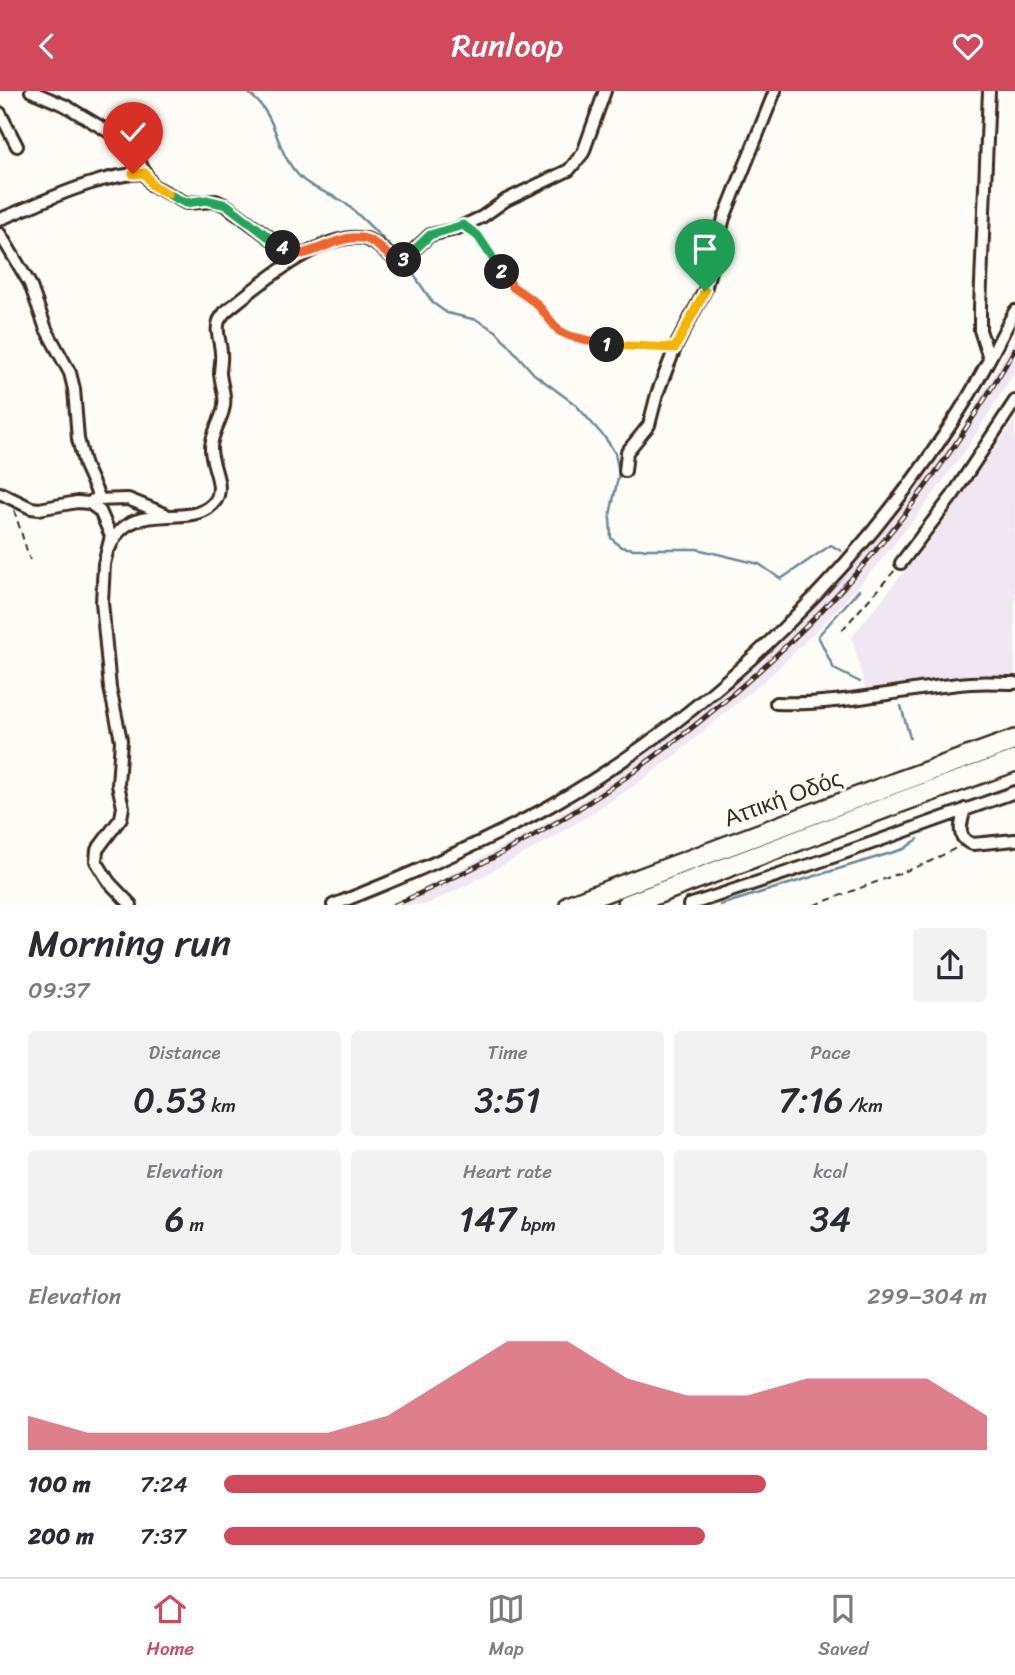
<!DOCTYPE html>
<meta charset="utf-8">
<style>
body{margin:0;font-family:Sriracha,sans-serif;background:#f2f2f3;color:#2b2b33;height:100vh;display:flex;flex-direction:column;font-size:26px;white-space:nowrap}
*{box-sizing:border-box;margin:0}
p{font-size:23px;color:#7c7c81}
.icon{flex:none;width:38px;height:38px;fill:none;stroke:currentColor;stroke-width:2;stroke-linecap:round;stroke-linejoin:round}
.map{position:relative;height:814px;overflow:hidden}
.sheet{display:flex;flex-direction:column;background:#fff;flex:1}
.sheet>*{flex:none}
.pin{position:absolute;display:grid;place-items:center;width:60px;height:60px;color:#fff;margin:-72px -30px;border-radius:50% 50% 50% 0;rotate:-45deg;box-shadow:0 0 7px #0007}
.pin .icon{rotate:45deg}
.km{position:absolute;width:35px;height:35px;margin:-18px;border-radius:50%;background:#222;color:#fff;font-size:19px;line-height:35px;text-align:center}
.round{display:grid;place-items:center;flex:none;width:74px;height:74px;border-radius:7px;background:#f2f2f3}
.summary{display:flex;align-items:center;justify-content:space-between;height:119px;padding:0 28px}
h1{font-size:38px;font-weight:600;line-height:52px}
.metrics{display:grid;grid-template-columns:repeat(3,1fr);gap:10px;height:119px;padding:7px 28px}
.metrics div{display:grid;align-content:center;border-radius:7px;background:#f2f2f3;text-align:center}
.metrics b{font-size:35px;font-weight:600}
.metrics small{font-size:19px;font-weight:400}
.metrics p{font-size:19px}
.chart{height:196px;padding:14px 28px}
.chart p{display:flex;justify-content:space-between}
.chart svg{width:100%;height:126px;margin-top:7px;fill:#d1495b;opacity:.7}
ul{padding:0 28px;list-style:none;font-size:23px}
li{display:grid;grid-template-columns:112px 84px 1fr;align-items:center;height:52px}
li i{height:18px;border-radius:9px;background:#d1495b}
header{display:flex;justify-content:space-between;align-items:center;height:91px;padding:0 28px;background:#d1495b;color:#fff;font-size:32px;font-weight:600}
.tabs{display:flex;justify-content:space-around;align-items:center;height:98px;border-top:2px solid #e1e1e2;background:#fff;font-size:19px;color:#7c7c81}
.tabs a{display:grid;justify-items:center;gap:4px}
.tabs .selected{color:#d1495b}
.map>svg:first-child{display:block}
.built{fill:#f1e7f2}
.lines{fill:none;stroke-linecap:round;stroke-linejoin:round}
.stream{stroke:#668a95;stroke-width:2.5}
.street-casing{stroke:#3b2a1e;stroke-width:16}
.highway-casing{stroke:#3b2a1e;stroke-width:24}
.path{stroke:#3b2a1e;stroke-width:2;stroke-dasharray:7 5;stroke-linecap:butt}
.street{stroke:#fdfcf7;stroke-width:10}
.highway{stroke:#fdfcf7;stroke-width:19}
.rail-casing{stroke:#3b2a1e;stroke-width:5}
.rail{stroke:#fdfcf7;stroke-width:2.5;stroke-dasharray:8;stroke-linecap:butt}
.split-1-casing{stroke:#fff;stroke-width:14}
.split-2-casing{stroke:#fff;stroke-width:14}
.split-3-casing{stroke:#fff;stroke-width:14}
.split-4-casing{stroke:#fff;stroke-width:14}
.split-5-casing{stroke:#fff;stroke-width:14}
.split-6-casing{stroke:#fff;stroke-width:14}
.split-1{stroke:#f5b400;stroke-width:9}
.split-2{stroke:#f0652b;stroke-width:9}
.split-3{stroke:#22a559;stroke-width:9}
.split-4{stroke:#f0652b;stroke-width:9}
.split-5{stroke:#22a559;stroke-width:9}
.split-6{stroke:#f5b400;stroke-width:9}
.labels{text-anchor:middle;stroke-width:6;stroke-linejoin:round;paint-order:stroke}
.street-label{font-size:23px;fill:#3b2a1e;stroke:#fdfcf7}
</style>
<header><svg class="icon" aria-label="back" viewBox="0 0 24 24"><path d="M15 5l-7 7 7 7"/></svg>Runloop<svg class="icon" aria-label="heart" viewBox="0 0 24 24"><path d="M12 20l-8-8c-3-5 5-10 8-4 3-6 11-1 8 4z"/></svg></header>
<div class="map">
<svg width="1015" height="814" viewBox="0 0 1015 814">
<rect width="100%" height="100%" fill="#fdfcf7"/>
<filter id="ink" filterUnits="userSpaceOnUse"><feTurbulence type="fractalNoise" baseFrequency=".0143" numOctaves="2"/><feDisplacementMap in="SourceGraphic" scale="14" xChannelSelector="R" yChannelSelector="G"/><feConvolveMatrix kernelMatrix="1 2 1 2 8 2 1 2 1" color-interpolation-filters="sRGB"/></filter>
<g filter="url(#ink)">
<path class="built" d="M1015,248v32l-50,80 -39,53 -52,65 -49,53 -52,51 -101,85 -38,28 -81,52 -94,51 -34,16h-39l28,-12 122,-64 45,-28 107,-79 95,-81 93,-101 44,-55 46,-64z
M1015,328v257l-40,1 -109,15 -14,-55 94,-118z"/>
<g class="lines">
<path class="stream" d="M246,0c35,26 26,56 53,85 13,14 31,16 46,27 17,14 32,30 47,45
M406,172l27,40 14,10 30,7 19,11 38,43 42,31 30,34 9,14 4,20 -9,42 1,23 10,9 13,2h63l62,15 22,15 50,-34 10,6
M859,499l-41,46 16,33 26,13
M901,615l9,32
M720,814l184,-56 14,-10"/>
<defs>
<path id="street" d="M31,0l35,15 63,38 23,41 34,18 30,-2 11,5 54,40 11,7 13,1
M989,0l-9,216v23l9,28
M0,22l17,33
M0,128c46,-18 95,-44 145,-46
M0,143l30,50 16,45 24,44 4,16 4,50 7,27 15,33
M625,380l2,-19 22,-27 8,-31 18,-46 30,-58 19,-72 51,-127
M0,402l31,15 8,1 38,-7 12,1 11,8 11,25 -7,28 -2,38 8,86 11,52 -3,45 5,22 -2,11 -24,32 -1,11 13,21 22,23
M93,409l35,-1 37,15
M110,456c20,-52 84,-14 106,-47 9,-16 -6,-36 -5,-53 1,-18 16,-33 13,-51 -1,-8 -3,-14 -4,-22 0,-7 2,-14 1,-21 0,-10 -6,-22 -2,-32 1,-3 4,-6 6,-9 31,-25 100,-84 141,-73 16,5 18,18 37,21l27,-25 26,-6 26,-12 24,-17 63,-30 14,-17 22,-62
M901,472l52,-68 62,-94
M776,612c66,3 130,-15 195,-20 15,-1 29,0 44,0
M965,718c-4,14 -10,30 8,35l42,-4
M333,814c74,-29 147,-60 217,-99 166,-95 317,-243 417,-407 17,-28 32,-59 48,-88
M689,814l141,-47 185,-66"/>
<path id="highway" d="M570,814l328,-123 117,-42
M627,814l279,-105 109,-39"/>
</defs>
<use href="#street" class="street-casing"/>
<use href="#highway" class="highway-casing"/>
<path class="path" d="M474,140l31,46 31,26 23,28 12,5 35,9 58,2
M14,419l16,50
M842,539l53,-60
M815,814l112,-42 33,-17"/>
<use href="#street" class="street"/>
<use href="#highway" class="highway"/>
<defs>
<path id="rail" d="M395,814c49,-23 99,-46 147,-74 119,-69 251,-179 338,-286 51,-62 95,-127 135,-196"/>
</defs>
<use href="#rail" class="rail-casing"/>
<use href="#rail" class="rail"/>
</g>
</g>
<g class="lines" filter="url(#ink)">
<defs>
<path id="split-1" d="M607,254l68,3 30,-57"/>
<path id="split-2" d="M502,181l11,15 23,16 23,28 11,5 37,9"/>
<path id="split-3" d="M404,169l26,-25 33,-10 15,11 24,36"/>
<path id="split-4" d="M283,157l18,6c23,-4 41,-21 65,-15 16,5 20,21 38,21"/>
<path id="split-5" d="M168,103l18,9 20,-3 21,5 56,43"/>
<path id="split-6" d="M133,83l12,-1 7,12 16,9"/>
</defs>
<use href="#split-1" class="split-1-casing"/>
<use href="#split-2" class="split-2-casing"/>
<use href="#split-3" class="split-3-casing"/>
<use href="#split-4" class="split-4-casing"/>
<use href="#split-5" class="split-5-casing"/>
<use href="#split-6" class="split-6-casing"/>
<use href="#split-1" class="split-1"/>
<use href="#split-2" class="split-2"/>
<use href="#split-3" class="split-3"/>
<use href="#split-4" class="split-4"/>
<use href="#split-5" class="split-5"/>
<use href="#split-6" class="split-6"/>
</g>
<g class="labels">
<g class="street-label">
<text transform="translate(783 707) rotate(-20)" y="8">Αττική Οδός</text>
</g>
</g>
</svg>
<div class="pin" style="left:705px;top:200px;background:#1e9e55"><svg class="icon" aria-label="arrive" viewBox="0 0 24 24"><path d="M6 21V4h12l-3 4 3 4H6"/></svg></div>
<div class="pin" style="left:133px;top:83px;background:#d93025"><svg class="icon" aria-label="check" viewBox="0 0 24 24"><path d="M5 12l5 5 9-10"/></svg></div>
<b class="km" style="left:607px;top:254px">1</b>
<b class="km" style="left:502px;top:181px">2</b>
<b class="km" style="left:404px;top:169px">3</b>
<b class="km" style="left:283px;top:157px">4</b>
</div>
<section class="sheet">
<div class="summary"><div><h1>Morning run</h1><p>09:37</p></div><a class="round"><svg class="icon" aria-label="share" viewBox="0 0 24 24"><path d="M12 15V3M7 8l5-5 5 5M5 13v7h14v-7"/></svg></a></div>
<div class="metrics">
<div><p>Distance</p><b>0.53<small> km</small></b></div>
<div><p>Time</p><b>3:51</b></div>
<div><p>Pace</p><b>7:16<small> /km</small></b></div>
</div>
<div class="metrics">
<div><p>Elevation</p><b>6<small> m</small></b></div>
<div><p>Heart rate</p><b>147<small> bpm</small></b></div>
<div><p>kcal</p><b>34</b></div>
</div>
<div class="chart"><p><span>Elevation</span>299–304 m</p>
<svg viewBox="0 0 160 44" preserveAspectRatio="none"><path d="M0 44V32L10 38L20 38L30 38L40 38L50 38L60 32L70 19L80 6L90 6L100 19L110 25L120 25L130 19L140 19L150 19L160 32V44z"/></svg>
</div>
<ul>
<li><b>100 m</b>7:24<i style="width:71%"></i></li>
<li><b>200 m</b>7:37<i style="width:63%"></i></li>
</ul>
</section>
<nav class="tabs">
<a class="selected"><svg class="icon" aria-label="home" viewBox="0 0 24 24"><path d="M3 11l9-7 9 7M6 9v11h12V9"/></svg>Home</a>
<a><svg class="icon" aria-label="map" viewBox="0 0 24 24"><path d="M3 6l6-2 6 2 6-2v14l-6 2-6-2-6 2zM9 4v14M15 6v14"/></svg>Map</a>
<a><svg class="icon" aria-label="saved" viewBox="0 0 24 24"><path d="M7 4h10v16l-5-4-5 4z"/></svg>Saved</a>
</nav>
